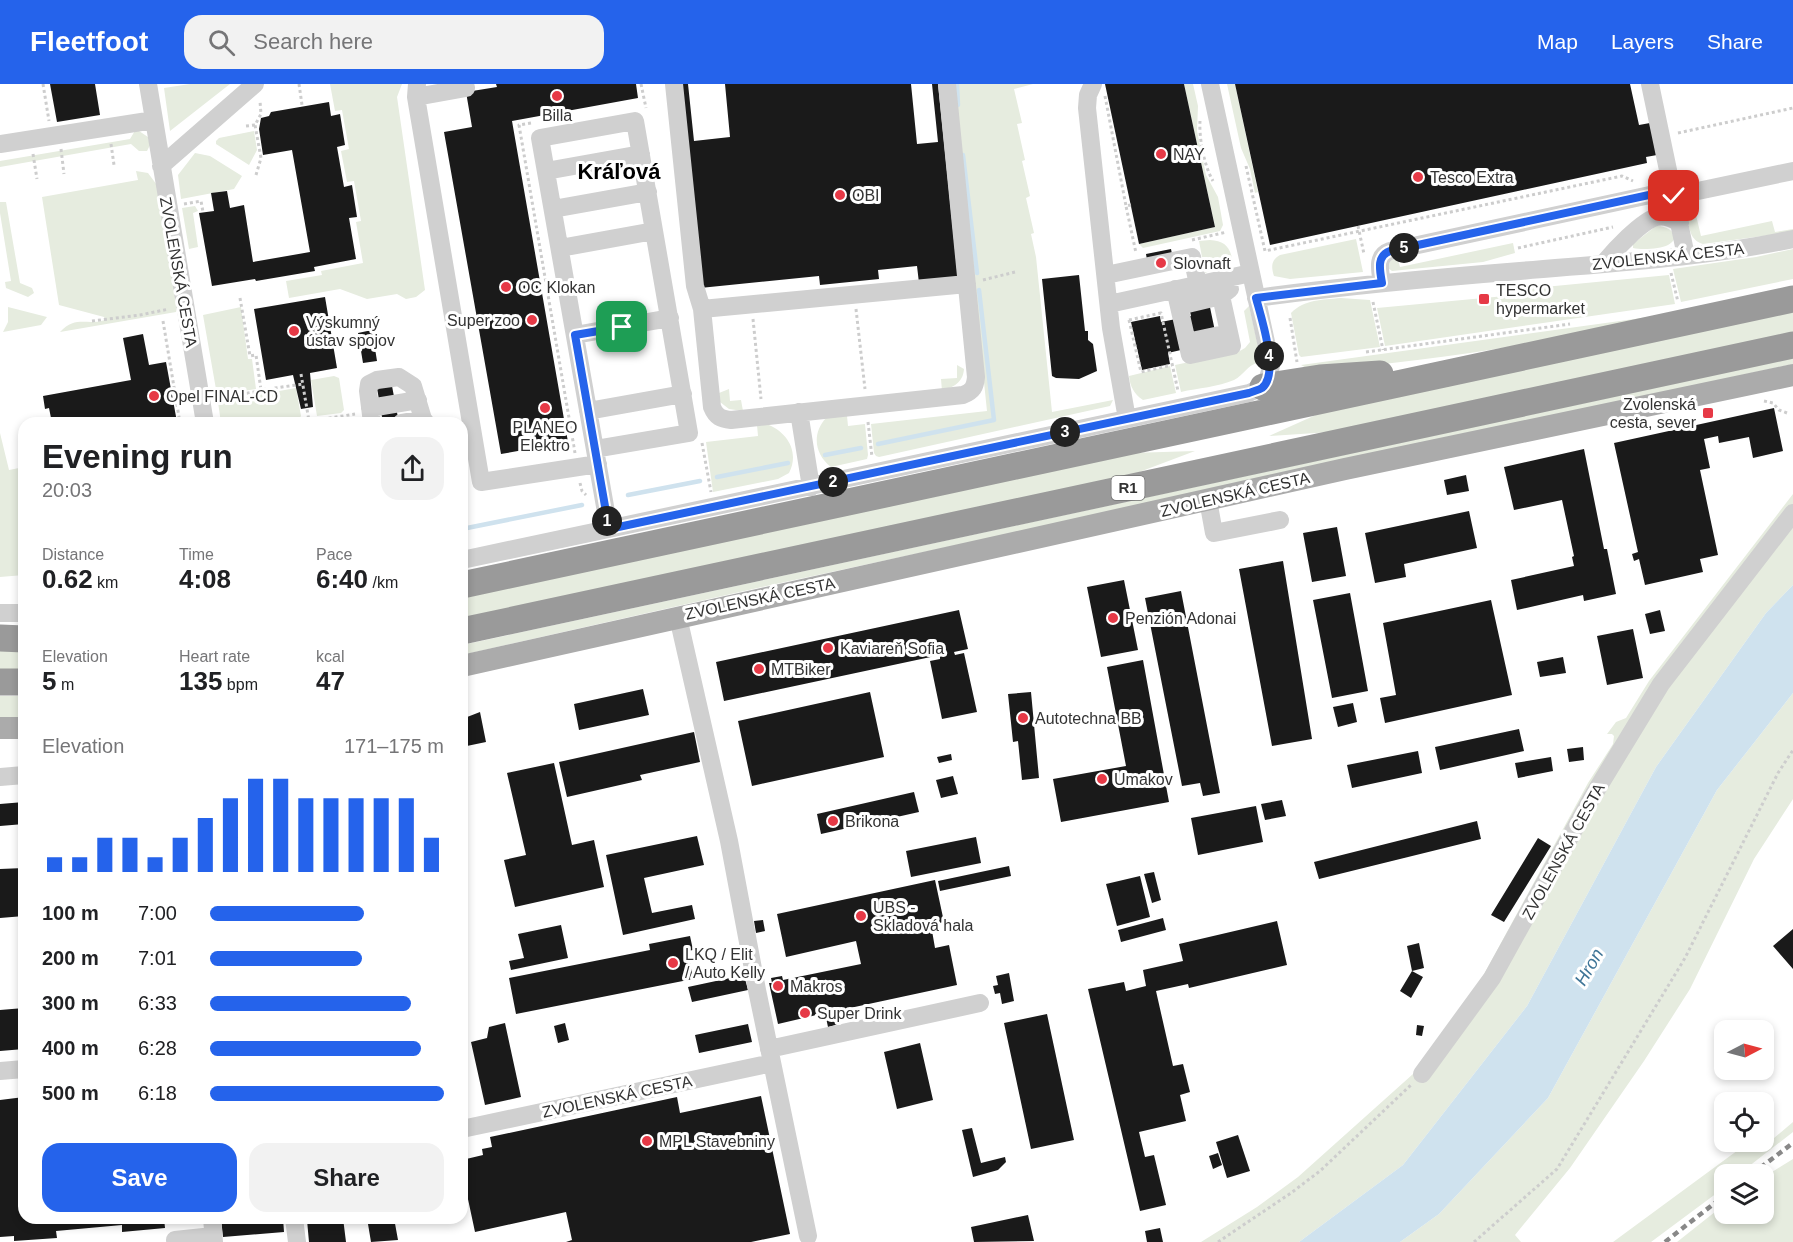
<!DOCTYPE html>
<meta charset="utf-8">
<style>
body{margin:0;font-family:Helvetica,sans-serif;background:#f2f2f2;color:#202124;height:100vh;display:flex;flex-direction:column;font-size:22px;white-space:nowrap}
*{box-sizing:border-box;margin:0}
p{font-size:20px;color:#757577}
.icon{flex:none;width:33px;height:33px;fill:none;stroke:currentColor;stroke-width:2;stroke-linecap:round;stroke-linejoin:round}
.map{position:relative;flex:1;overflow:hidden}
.drawer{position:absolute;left:18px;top:333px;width:450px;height:807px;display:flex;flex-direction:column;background:#fff;border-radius:18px;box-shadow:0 3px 9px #0003}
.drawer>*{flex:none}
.needle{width:39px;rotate:84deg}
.fabs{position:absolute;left:1714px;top:936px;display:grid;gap:12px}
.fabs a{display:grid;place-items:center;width:60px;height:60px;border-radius:12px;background:#fff;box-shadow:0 3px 9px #0003;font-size:30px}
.pin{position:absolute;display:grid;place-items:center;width:51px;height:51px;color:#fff;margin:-26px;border-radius:12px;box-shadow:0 3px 9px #0006}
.km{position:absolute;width:30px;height:30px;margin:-15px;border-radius:50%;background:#222;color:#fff;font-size:16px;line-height:30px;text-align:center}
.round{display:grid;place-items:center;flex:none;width:63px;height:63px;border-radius:18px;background:#f2f2f2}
.summary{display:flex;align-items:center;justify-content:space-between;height:102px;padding:0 24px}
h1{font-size:33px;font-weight:700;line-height:45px}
.figures{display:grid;grid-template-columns:repeat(3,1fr);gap:9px;height:102px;padding:6px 24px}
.figures div{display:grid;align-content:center}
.figures b{font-size:26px;font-weight:700}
.figures small{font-size:16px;font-weight:400}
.figures p{font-size:16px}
.chart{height:168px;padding:12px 24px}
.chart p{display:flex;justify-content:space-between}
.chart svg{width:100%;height:108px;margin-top:6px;stroke:#2563eb;stroke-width:6}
.primary-button{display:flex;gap:12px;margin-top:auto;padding:12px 24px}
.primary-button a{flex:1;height:69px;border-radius:18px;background:#2563eb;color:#fff;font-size:24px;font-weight:700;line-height:69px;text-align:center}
.primary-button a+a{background:#f2f2f2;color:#202124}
ul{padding:0 24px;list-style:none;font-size:20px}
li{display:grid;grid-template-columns:96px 72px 1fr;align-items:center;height:45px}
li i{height:15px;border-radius:8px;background:#2563eb}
header{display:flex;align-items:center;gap:36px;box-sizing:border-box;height:84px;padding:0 30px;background:#2563eb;color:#fff}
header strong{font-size:28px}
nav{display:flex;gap:33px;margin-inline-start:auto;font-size:21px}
.search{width:420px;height:54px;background:#f2f2f2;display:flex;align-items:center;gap:15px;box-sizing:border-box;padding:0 21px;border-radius:18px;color:#757577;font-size:22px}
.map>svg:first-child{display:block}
.green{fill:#e6ecdf}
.water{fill:#cfe2ee}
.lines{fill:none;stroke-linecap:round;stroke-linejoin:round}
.stream{stroke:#cfe2ee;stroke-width:4.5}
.building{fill:#1a1a1a}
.path{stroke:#cdcdcd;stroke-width:3;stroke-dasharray:3 3;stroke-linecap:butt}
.minor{stroke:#d0d0d0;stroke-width:18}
.major{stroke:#ababab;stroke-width:22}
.highway{stroke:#9a9a9a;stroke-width:27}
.rail{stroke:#888;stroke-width:4.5;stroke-dasharray:6 4.5;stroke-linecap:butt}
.route-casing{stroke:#fff;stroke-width:12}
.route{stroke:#2563eb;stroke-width:8}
.poi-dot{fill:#e63946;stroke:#fff;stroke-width:2}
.labels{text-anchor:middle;stroke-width:6;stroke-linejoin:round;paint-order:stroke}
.shield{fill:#fff;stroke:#707070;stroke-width:1.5}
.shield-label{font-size:15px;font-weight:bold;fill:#333}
.poi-label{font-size:16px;fill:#333;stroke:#fff;text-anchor:start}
.street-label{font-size:16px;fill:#333;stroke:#fff}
.water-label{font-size:18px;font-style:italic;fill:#3f7597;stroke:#fff}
.district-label{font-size:22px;font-weight:bold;fill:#000;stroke:#fff}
</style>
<header>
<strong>Fleetfoot</strong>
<div class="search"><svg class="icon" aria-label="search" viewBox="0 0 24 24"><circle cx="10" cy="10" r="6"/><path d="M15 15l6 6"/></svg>Search here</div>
<nav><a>Map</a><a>Layers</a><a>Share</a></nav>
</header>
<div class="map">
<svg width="1793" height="1158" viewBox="0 0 1793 1158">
<rect width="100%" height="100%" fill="#fff"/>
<path class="green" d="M190,0h40l-60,47 -6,-43z
M330,0h72l-5,13 28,193 -9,7 -10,2 -9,-5 -30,5 -27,-10 -51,9 -3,-17 36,-6 -1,-4 42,-8 -7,-41 5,-1 -7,-40 -7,1 -6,-31 8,-2 -7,-39 -7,1z
M953,0h80l-19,5 8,34 -5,1 8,36 -3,1 8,35 -4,2 8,35 -3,1 5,23 16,155 61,-12 -3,6 -231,51 -3,-1 -2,-3 -3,-29 116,-13z
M1184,0h9l5,22 -1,25 9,44 12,22 5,28 -3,6 -77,17 -4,-4 76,-17z
M1227,0h8l23,108 -3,1 -5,-24 -9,-21z
M136,45l12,8 2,8 -3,6h-8l-8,-7 -131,23v-6l130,-22z
M254,47l3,19 -8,15 -33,-21v-3l3,-3z
M195,69l15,3 32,20 -8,13 -53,10 -3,-24z
M136,87l12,2 9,12 21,121 -2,6 -116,20c16,-17 27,-6 45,-12l-1,-3 -45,-12 -17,-108 96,-17z
M6,118l14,81 12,5 2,5 -6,4 -22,-9 -1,-6 6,-1 -11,-68v-11z
M195,122l3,5 -5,2 5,34 -9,2 -7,-41z
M1692,129l4,2 5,21 71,-15 3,11 18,-3v3l-90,12c-13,-4 -13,-14 -16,-26z
M1656,142c13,-1 27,11 12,19 -8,4 -26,5 -35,3v-4z
M1356,155l7,33 -73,7 -16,-3c-3,-9 -3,-16 6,-21z
M1210,156c13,1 19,5 22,18l-5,6 -22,9 -6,-32z
M1513,159l2,10 -32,9 -91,9 -4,-3 -1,-6 10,-6 3,11z
M1793,165v30l-112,23 -8,-33 83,-12z
M1669,191l6,29 -290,42 -8,-38 128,-12 29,-8z
M1793,202v3c-160,33 -321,74 -485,80l-7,-4 355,-49z
M1341,214l29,2 10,47 -79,10 -2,-2 -8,-42c14,-14 31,-13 50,-15z
M1249,222l9,40v17c-11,2 -14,12 -24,17 -16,7 -36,8 -53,12l-6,-27 63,-13 7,-4 5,-6 -6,-31z
M8,223l39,10 -6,8 -38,7 5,-10z
M241,223l7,52h4l4,30 -39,6 -14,-80z
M1793,226v23l-462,99 -62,4 49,-22z
M1793,274v6l-1031,223 -300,68v-10z
M957,281l7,4c-1,14 -11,18 -22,22l-1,-12 16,-1z
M1170,282l6,27 -33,7c-9,-6 -13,-14 -14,-24z
M334,292l5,2 5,32 -3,3 -24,3 -6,-36z
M296,304l5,28 -2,3 -20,4h-58l-3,-21z
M729,305l1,12 11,-1 2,11 -14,-2 -9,-7 -1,-9z
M847,332l1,10 17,-2 3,31 -1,4 -36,8c-17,-13 -19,-34 -5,-49z
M766,340c21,7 34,28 23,49l-11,6 -65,13 -7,-50 52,-6 -1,-11z
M0,349l9,37 15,-3v67l-4,1 4,22v18l-24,2z
M1195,367l-61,23 -672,145v-23l669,-143z
M1793,410v91l-27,28 -110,154 -129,239 -124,159 -104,77h-98l56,-35 41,-30 115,-103 70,-98 105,-193 25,-39 1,-8 -2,-2h-5l9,-12 10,-4 23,-37z
M0,564l24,1v22l-24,-1z
M1793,609v106l-39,60 -64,130 -46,72 -74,107 -55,67 6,7h-121l39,-28 109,-116 169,-308z
M0,612h24v21h-24z
M1793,1038v10l-54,42h-14v13l-74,55h-38l136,-100h15v-8l10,4z
M1793,1075v83h-116l48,-38v10h39v-37z"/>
<path class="water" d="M1793,501v108l-76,97 -169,308 -109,116 -39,28h-101l104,-77 124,-159 129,-239 110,-154z"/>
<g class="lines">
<path class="stream" d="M957,0l1,21
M963,71l14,118
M878,360l116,-24 -15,-130
M825,371l36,-7
M717,393l71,-14
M628,411l72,-14
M467,444l115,-23"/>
</g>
<path class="building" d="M50,0h45l5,31 -43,7z
M496,0h140l2,14 -126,23 56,321 -67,12 -57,-322 28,-5 -6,-35 31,-5z
M679,0h9l6,57 36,-4 -5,-53h186l6,60 21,-2 -6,-58h6l20,195 -39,4 -2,-17 -39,4 1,9 -59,6 -1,-9 -119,12z
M1105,0h79l31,143 -76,17z
M1235,0h395l9,41 11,-2 7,32 -11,2 1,6 -377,82z
M329,18l2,14 9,-2 5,31 -8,2 7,40 8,-2 5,32 -8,1 7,41 -42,8 1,4 -59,10 -1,-2 -43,7 -13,-73 15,-2 -3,-18 16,-2 3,17 14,-3 9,57 57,-10 -18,-102 -29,5 -4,-26 2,-11 8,-2 2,-4z
M1171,165l1,5 -25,6 -1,-6z
M1079,191l6,56h3v9l5,4 4,27 -18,8 -23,-1 -4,-2 -10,-97z
M1207,209l13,62 -22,-9 -30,7 2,11 -28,6 -11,-48 29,-6 1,6 30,-6 -4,-19z
M325,213l12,71 -27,5 3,34 -12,2 -8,-34 -27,5 -12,-71z
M372,246l5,31 -14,2 -5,-30z
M143,250l6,31 17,-3 11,60 -125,1 -3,-15 -4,1 -2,-13 88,-16 -8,-42z
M392,302l7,37h-16l-6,-35z
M1774,324l9,43 -30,7 -4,-21 -30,6 -1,-7 -14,3 6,29 -10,2 18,85 -18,4 3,13 -58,13 -6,-26 -5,2 -2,-7 6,-2 -24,-109z
M1584,365l20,100h3l9,45 -32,7 -1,-6 -66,15 -6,-30 63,-14 -2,-9 2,-1 -12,-56 -48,10 -10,-43z
M1466,391l3,16 -22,4 -3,-15z
M1469,427l8,37 -73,16 2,13 -31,6 -10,-50z
M1337,443l9,49 -34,6 -9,-49z
M1283,477l29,178 -40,7 -33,-177z
M1124,496l14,70 -37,7 -14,-70z
M1181,507l39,202 -17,3 -3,-13 -18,3 -37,-188z
M1350,509l18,98 -36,7 -19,-98z
M1491,516l21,95 -127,28 -5,-25 16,-3 -13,-72z
M959,526l9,39 -14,3 1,3 9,-2 13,59 -35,7 -12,-58 10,-2v-4l-216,46 -8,-39z
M1660,526l5,21 -15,3 -5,-20z
M1633,545l10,49 -36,7 -10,-49z
M1563,573l3,16 -26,4 -3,-15z
M1143,576l26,142 -108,20 -8,-43 73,-13 -19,-99z
M643,605l6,26 -70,15 -5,-26z
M870,608l14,65 -132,29 -14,-65z
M1031,608l8,86 -17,2 -4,-39 -5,1 -5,-48z
M1353,619l4,19 -19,5 -5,-20z
M480,628l6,30 -24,5v-28z
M1519,645l5,22 -84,19 -5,-23z
M694,648l6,30 -60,13 2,5 -75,17 -8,-35z
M1583,663l1,13 -15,2 -2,-13z
M1418,667l4,22 -70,15 -5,-23z
M951,670l1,6 -13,3 -2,-6z
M1551,673l2,14 -35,7 -3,-15z
M554,679l18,82 22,-5 10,47 -89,20 -11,-47 22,-5 -19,-82z
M953,692l5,18 -17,4 -5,-18z
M914,708l5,20 -98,22 -4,-20z
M1282,716l4,16 -21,4 -4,-16z
M24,718v22l-24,2v-22z
M1256,722l7,36 -65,13 -7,-37z
M1477,737l4,18 -162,40 -5,-17z
M697,752l7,29 -60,13 8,35 40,-8 3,14 -72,16 -17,-80z
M976,753l5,26 -70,14 -5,-26z
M1538,754l13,8 -47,76 -13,-7z
M1009,782l2,10 -71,15 -2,-10z
M24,784v48l-24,2v-49z
M1154,788l7,28 -9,3 -8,-29z
M1140,792l10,41 -33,9 -11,-42z
M935,796l9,42 -13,3 4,23 14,-3 8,40 -121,26 3,13 -11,3 -3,-14 -47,11 -9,-41h3l-1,-5 11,-2 1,4 78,-16 -5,-23 -70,16 -9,-43z
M1163,834l3,12 -45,12 -3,-12z
M763,836l2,11 -9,2 -2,-12z
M1277,837l10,44 -98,23 -1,-4 -32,7 17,75 10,-2 7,28 -10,3 6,26 -47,11 6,25 9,-2 12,50 -26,6 -52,-222 36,-7 2,9 20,-5 -3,-16 40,-9 -4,-17z
M561,841l7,33 -57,12 -2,-9 15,-3 -6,-24z
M1793,845v40l-20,-23z
M690,852l3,14 -5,1 5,28 -177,35 -7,-36 141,-28 -1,-6z
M1419,859l5,25 -12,3 11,6 -12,21 -11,-7 12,-20 -5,-25z
M1009,889l5,28 -12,3 -2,-11 -5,1 -2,-8 5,-1 -2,-9z
M744,891l4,15 -56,12 -4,-15z
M24,924v41l-24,2v-41z
M1047,930l27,126 -43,9 -27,-126z
M505,939l16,74 -36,8 -14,-63 16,-4 2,-11z
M565,939l4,17 -11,3 -4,-17z
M748,940l4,18 -53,11 -4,-18z
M1417,941l7,1 -2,10 -6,-1z
M920,959l13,57 -36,9 -13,-57z
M761,1012l29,138 -39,8h-185l6,-2 -6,-28 -91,20 -13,-61v-11l21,-5 -1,-6 10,-2 -2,-10 187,-40 3,16z
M24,1013v121h140l1,10 -43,4v-7l-66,6 1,7 -43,3v-5l-14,1v-137z
M972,1044l9,35 24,-6 1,5 -8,8 -25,7 -11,-47z
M1238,1051l12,36 -23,7 -11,-36z
M1218,1069l4,12 -9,4 -4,-13z
M1028,1131l6,26 -60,1 -3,-15z
M221,1134h62l1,14 -61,5z
M323,1134h20l3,24h-37l-2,-22z
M367,1134h27l4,22 -27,2z
M1160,1144l3,14h-16l-2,-11z"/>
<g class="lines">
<path class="path" d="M43,0l6,37
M299,0l3,21
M641,0l5,24
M1105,12l21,110
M1200,37c-1,18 4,44 13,60
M531,39l-12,2 56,328
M246,42l9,-1
M1678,49l115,-25
M111,60l3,21
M61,65l3,25
M33,70l4,25
M1246,82l19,85 357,-75 11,5
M256,91l5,-17 -6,-33 6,-11 -1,-13
M184,120l17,-3 2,11
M1131,121l-5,1 10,47
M1358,142l6,28
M1192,156l35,-8
M1518,164l95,-21
M1671,189l7,29
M983,196l32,-8
M240,214l10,58 6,-1 5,35 42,-6
M1373,218l10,48
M856,225l9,80
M1290,234l7,44
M753,235l8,80
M1129,236l32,-7 17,78
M1129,236l12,52 31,-7
M92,237l48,-6 29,-6
M163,237l17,102
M1366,268l204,-28
M301,290l8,47
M217,314l43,-7
M1764,317l9,2 6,7 8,3
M868,338l4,35
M299,339l56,-9
M702,359l9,49
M580,399l2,8 4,4
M1218,1158l73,-49 29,-22 92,-87
M1474,1158l83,-73 128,-211 93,-185 15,-23"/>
<path class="minor" d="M148,0l57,339
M417,0l-1,13 65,385 117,-18
M674,0l21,202 7,23 10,98c4,10 9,12 19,13l232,-25c10,-4 12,-8 13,-18l-29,-293
M1093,0l-5,11 -1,13 24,220 16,91
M1650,0l36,172
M416,13l50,-9 -1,-4
M0,60l154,-24
M161,82l94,-82
M546,87l95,-17
M1674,112l119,-25
M553,125l95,-17
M560,164l94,-17
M1603,180c10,-12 39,-44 54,-47 8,-2 16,2 23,6
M1106,191l86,-18 6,27
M1382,199c-2,-13 -6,-27 8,-32l283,-61
M1175,205l15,66 42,-9 -11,-50
M1256,214c88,-12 176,-20 264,-27 91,-8 183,-13 273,-32
M1109,220l142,-31
M1179,222l42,-10 9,-7
M702,225l265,-25
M575,251l95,-17
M1187,258l42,-9
M370,324l48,-8
M588,327l95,-17
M799,328l12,75
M372,339l-4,-32 1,-7 8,-4 22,-3 14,9 10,33 3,4
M401,339l22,-4
M595,365l94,-16 -54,-312 -95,17 69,391
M1208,416l6,33 66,-13
M462,476l787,-167c15,-6 20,-12 22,-28l-61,-281
M0,529h24
M678,533l51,224 28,149 51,246
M0,693l24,-2
M769,965l211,-46
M0,987l24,-2
M1422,990l70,-96 99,-179 70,-115 132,-171
M462,1045l310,-66
M212,1134l2,24
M294,1134l3,24
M175,1156l38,-4"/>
<path class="major" d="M462,582l883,-197 448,-94
M0,644h24"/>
<path class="highway" d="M1263,303l57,-9 60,-4
M462,501l1331,-286
M462,547l1331,-286
M0,554l24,1
M0,598h24"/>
<path class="rail" d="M1752,1090l41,-31
M1665,1158l60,-47"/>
</g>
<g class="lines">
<defs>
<path id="route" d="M622,243l-47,8 34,194 640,-136c4,-2 10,-3 13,-5 18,-14 -1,-71 -6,-90l126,-15c-2,-12 -6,-27 8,-32l282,-61 2,6"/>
</defs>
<use href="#route" class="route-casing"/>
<use href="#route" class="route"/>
</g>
<g class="poi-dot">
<circle cx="557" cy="12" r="6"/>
<circle cx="1161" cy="70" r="6"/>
<circle cx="1418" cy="93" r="6"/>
<circle cx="840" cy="111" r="6"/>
<circle cx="1161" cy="179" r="6"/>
<circle cx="506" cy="203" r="6"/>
<rect x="1478" y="209" width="12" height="12" rx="3"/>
<circle cx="532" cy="236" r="6"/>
<circle cx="294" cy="247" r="6"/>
<circle cx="154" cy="312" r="6"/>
<circle cx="545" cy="324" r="6"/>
<rect x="1702" y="323" width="12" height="12" rx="3"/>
<circle cx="1113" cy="534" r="6"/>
<circle cx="828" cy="564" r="6"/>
<circle cx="759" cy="585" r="6"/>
<circle cx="1023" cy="634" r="6"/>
<circle cx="1102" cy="695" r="6"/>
<circle cx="833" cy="737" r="6"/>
<circle cx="861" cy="832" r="6"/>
<circle cx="673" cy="879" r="6"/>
<circle cx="778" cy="902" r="6"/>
<circle cx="805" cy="929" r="6"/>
<circle cx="647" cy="1057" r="6"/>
</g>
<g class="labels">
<rect class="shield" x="1111.5" y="392" width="33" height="24" rx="4.5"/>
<g class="shield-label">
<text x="1128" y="409">R1</text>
</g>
<g class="poi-label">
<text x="557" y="37" text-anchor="middle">Billa</text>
<text x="1173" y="76">NAY</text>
<text x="1430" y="99">Tesco Extra</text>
<text x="852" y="117">OBI</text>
<text x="1173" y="185">Slovnaft</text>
<text x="518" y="209">OC Klokan</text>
<text x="1496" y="212">TESCO<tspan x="1496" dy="18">hypermarket</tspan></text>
<text x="520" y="242" text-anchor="end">Super zoo</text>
<text x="306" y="244">Výskumný<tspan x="306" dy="18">ústav spojov</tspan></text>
<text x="166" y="318">Opel FINAL-CD</text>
<text x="1696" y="326" text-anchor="end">Zvolenská<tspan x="1696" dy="18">cesta, sever</tspan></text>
<text x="545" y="349" text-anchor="middle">PLANEO<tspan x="545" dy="18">Elektro</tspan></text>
<text x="1125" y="540">Penzión Adonai</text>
<text x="840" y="570">Kaviareň Sofia</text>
<text x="771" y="591">MTBiker</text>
<text x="1035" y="640">Autotechna BB</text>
<text x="1114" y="701">Umakov</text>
<text x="845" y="743">Brikona</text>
<text x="873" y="829">UBS -<tspan x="873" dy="18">Skladová hala</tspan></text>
<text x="685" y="876">LKQ / Elit<tspan x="685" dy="18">/ Auto Kelly</tspan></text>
<text x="790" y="908">Makros</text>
<text x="817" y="935">Super Drink</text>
<text x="659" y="1063">MPL Stavebniny</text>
</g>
<g class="street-label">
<text transform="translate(1668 172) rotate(-6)" y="6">ZVOLENSKÁ CESTA</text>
<text transform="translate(179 188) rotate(80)" y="6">ZVOLENSKÁ CESTA</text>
<text transform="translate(1235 410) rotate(-13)" y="6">ZVOLENSKÁ CESTA</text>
<text transform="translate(760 514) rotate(-12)" y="6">ZVOLENSKÁ CESTA</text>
<text transform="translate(1563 767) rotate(-61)" y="6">ZVOLENSKÁ CESTA</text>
<text transform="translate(617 1012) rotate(-12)" y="6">ZVOLENSKÁ CESTA</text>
</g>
<g class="water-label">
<text transform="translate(1589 883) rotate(-60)" y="6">Hron</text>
</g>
<g class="district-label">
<text x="619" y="95">Kráľová</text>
</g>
</g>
</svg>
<div class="fabs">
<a><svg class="needle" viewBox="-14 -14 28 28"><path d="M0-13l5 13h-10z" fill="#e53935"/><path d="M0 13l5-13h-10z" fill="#757577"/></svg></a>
<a><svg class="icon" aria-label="locate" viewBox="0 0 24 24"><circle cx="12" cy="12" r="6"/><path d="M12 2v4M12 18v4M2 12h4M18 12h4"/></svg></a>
<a><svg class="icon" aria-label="layers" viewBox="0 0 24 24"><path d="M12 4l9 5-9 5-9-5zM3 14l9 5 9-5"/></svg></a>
</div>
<div class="pin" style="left:622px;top:243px;background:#1e9e55"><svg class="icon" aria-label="arrive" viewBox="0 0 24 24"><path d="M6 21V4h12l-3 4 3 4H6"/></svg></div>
<div class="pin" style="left:1674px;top:112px;background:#d93025"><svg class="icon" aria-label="check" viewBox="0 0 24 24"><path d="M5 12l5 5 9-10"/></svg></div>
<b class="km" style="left:607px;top:437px">1</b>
<b class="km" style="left:833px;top:398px">2</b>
<b class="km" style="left:1065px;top:348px">3</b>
<b class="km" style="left:1269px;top:272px">4</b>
<b class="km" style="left:1404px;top:164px">5</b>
<section class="drawer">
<div class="summary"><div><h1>Evening run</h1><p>20:03</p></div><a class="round"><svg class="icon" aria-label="share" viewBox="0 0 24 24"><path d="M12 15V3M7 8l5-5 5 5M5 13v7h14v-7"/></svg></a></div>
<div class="figures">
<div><p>Distance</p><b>0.62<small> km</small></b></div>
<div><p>Time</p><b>4:08</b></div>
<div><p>Pace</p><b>6:40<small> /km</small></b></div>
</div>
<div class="figures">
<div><p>Elevation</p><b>5<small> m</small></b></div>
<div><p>Heart rate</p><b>135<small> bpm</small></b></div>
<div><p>kcal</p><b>47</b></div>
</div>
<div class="chart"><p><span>Elevation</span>171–175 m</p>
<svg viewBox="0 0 160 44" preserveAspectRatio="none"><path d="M5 44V38M15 44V38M25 44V30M35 44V30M45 44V38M55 44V30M65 44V22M75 44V14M85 44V6M95 44V6M105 44V14M115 44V14M125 44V14M135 44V14M145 44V14M155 44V30"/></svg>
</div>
<ul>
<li><b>100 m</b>7:00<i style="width:66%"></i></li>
<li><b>200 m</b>7:01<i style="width:65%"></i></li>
<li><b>300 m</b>6:33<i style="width:86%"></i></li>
<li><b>400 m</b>6:28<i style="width:90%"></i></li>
<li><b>500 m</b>6:18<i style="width:100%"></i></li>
</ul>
<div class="primary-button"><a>Save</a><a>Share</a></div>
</section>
</div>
